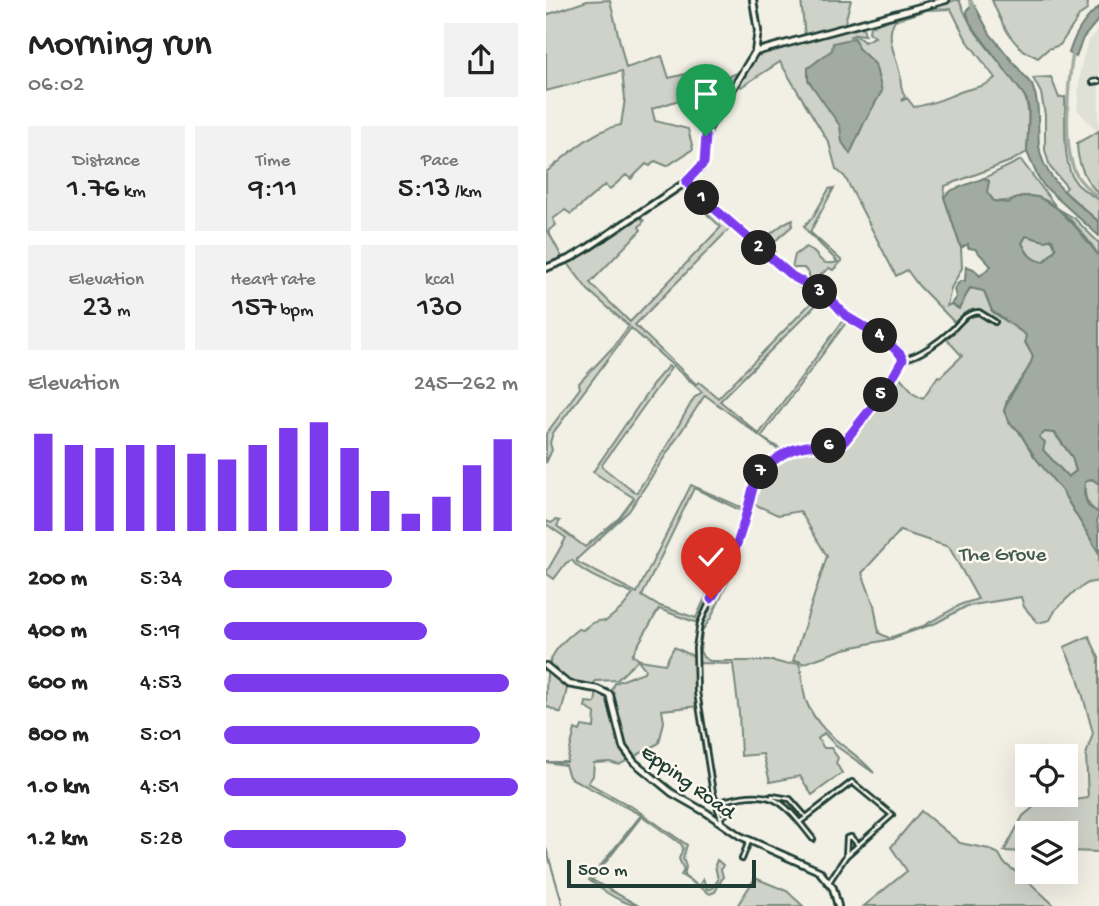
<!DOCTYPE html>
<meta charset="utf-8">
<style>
body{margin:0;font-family:"Gochi Hand",sans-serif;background:#f2f2f2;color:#222;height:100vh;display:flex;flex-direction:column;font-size:26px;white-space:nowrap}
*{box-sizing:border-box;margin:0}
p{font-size:23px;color:#767676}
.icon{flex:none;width:38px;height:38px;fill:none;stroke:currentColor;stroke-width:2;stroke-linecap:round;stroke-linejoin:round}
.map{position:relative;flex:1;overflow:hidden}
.panel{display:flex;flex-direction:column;background:#fff;width:546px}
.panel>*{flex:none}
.tools{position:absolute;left:469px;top:744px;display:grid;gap:14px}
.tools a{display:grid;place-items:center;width:63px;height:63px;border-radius:0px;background:#fff;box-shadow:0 7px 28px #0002;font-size:35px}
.scale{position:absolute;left:21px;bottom:18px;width:189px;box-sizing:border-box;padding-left:7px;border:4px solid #1f3d34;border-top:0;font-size:19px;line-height:24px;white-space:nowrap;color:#1f3d34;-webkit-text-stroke:5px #fbf7ec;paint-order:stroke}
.pin{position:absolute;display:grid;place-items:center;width:60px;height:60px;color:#fff;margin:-72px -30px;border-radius:50% 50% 50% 0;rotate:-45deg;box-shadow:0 0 7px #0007}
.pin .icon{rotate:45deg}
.km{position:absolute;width:35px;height:35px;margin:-18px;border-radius:50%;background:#222;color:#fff;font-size:19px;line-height:35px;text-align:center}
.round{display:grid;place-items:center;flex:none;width:74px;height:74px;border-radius:0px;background:#f2f2f2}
.summary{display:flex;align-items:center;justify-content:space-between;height:119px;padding:0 28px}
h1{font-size:38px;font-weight:600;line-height:52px}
.stats{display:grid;grid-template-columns:repeat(3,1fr);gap:10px;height:119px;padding:7px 28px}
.stats div{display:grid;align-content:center;border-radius:0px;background:#f2f2f2;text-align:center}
.stats b{font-size:30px;font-weight:600}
.stats small{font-size:19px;font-weight:400}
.stats p{font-size:19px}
.chart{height:196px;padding:14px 28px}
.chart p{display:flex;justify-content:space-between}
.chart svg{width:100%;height:126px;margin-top:7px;stroke:#7c3aed;stroke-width:6}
ul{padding:0 28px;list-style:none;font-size:23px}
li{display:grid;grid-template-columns:112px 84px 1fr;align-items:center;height:52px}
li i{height:18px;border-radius:9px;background:#7c3aed}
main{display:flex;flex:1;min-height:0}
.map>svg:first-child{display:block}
.built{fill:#e0e1d6}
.green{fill:#cfd2c8;stroke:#77887e;stroke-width:2;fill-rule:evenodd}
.water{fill:#a2aba1;stroke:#6e7f75;stroke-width:2;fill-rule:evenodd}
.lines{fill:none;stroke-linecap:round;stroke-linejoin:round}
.stream{stroke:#6e7f75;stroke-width:2}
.canal{stroke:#a2aba1;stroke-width:3.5}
.river{stroke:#a2aba1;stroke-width:4.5}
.street-casing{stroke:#1f3d34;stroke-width:8}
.secondary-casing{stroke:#1f3d34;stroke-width:10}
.street{stroke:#fbf7ec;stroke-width:2.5}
.secondary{stroke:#fbf7ec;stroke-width:4.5}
.route-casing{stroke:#fff;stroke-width:14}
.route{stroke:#7c3aed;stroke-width:9}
.labels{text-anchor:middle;stroke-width:5;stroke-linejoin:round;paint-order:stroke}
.park-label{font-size:21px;fill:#425b52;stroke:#fbf7ec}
.street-label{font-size:21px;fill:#1f3d34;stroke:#fbf7ec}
</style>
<main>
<section class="panel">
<div class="summary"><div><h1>Morning run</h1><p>06:02</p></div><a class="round"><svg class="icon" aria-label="share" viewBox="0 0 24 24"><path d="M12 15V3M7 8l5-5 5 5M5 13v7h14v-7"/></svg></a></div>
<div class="stats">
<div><p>Distance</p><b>1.76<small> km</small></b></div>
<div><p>Time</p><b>9:11</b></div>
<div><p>Pace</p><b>5:13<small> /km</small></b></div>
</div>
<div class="stats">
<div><p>Elevation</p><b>23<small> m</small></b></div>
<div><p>Heart rate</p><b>157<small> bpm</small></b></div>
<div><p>kcal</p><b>130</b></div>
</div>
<div class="chart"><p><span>Elevation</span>245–262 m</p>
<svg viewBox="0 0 160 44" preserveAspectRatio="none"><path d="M5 44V10M15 44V14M25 44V15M35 44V14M45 44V14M55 44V17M65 44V19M75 44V14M85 44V8M95 44V6M105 44V15M115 44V30M125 44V38M135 44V32M145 44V21M155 44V12"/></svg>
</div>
<ul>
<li><b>200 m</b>5:34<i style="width:57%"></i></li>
<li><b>400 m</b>5:19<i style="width:69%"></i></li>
<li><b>600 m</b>4:53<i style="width:97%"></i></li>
<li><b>800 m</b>5:01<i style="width:87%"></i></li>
<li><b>1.0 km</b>4:51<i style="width:100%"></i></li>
<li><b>1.2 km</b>5:28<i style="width:62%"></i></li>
</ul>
</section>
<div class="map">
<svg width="553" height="906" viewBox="0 0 553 906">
<rect width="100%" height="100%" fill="#f2f0e5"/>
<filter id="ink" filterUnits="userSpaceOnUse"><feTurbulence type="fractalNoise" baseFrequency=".0143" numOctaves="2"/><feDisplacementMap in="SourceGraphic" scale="14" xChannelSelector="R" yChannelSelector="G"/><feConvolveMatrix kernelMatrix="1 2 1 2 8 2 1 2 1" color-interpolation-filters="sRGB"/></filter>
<g filter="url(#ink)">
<path class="built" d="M553,28v105l-22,-23 3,-40 8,-29z"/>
<path class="green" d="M64,0l16,68 36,-12 7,22 33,-8 21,8 18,-6 -13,19 -11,-5 -20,-1 -3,10 -42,14 3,12 33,8 5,20 -26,17 -12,-5 -5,5 -4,-2 -15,15 -5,-4 -17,15 -4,-5 -34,29 -6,-4 -12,9 3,6 -8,6 15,28 -17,7v-94c22,-17 47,-43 75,-47l4,-26 -3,-28 -76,20v-76l41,-14z
M255,0h50l-7,26 -39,10z
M410,0h3c6,13 11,26 21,38 13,18 29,34 42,52 10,19 6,41 5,62l-16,9 -66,25 -1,11 17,51 1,20 -11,20 -4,18 4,-2 8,4 11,-20 14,3 8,20 34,24 -1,7 8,15 -2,8 -23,32 -4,14 5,12 9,7 16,26 28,35 37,62v28l-11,2 -14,9 -18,17 -6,11 -12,3 -14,-16 -3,-10 -54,9 -31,17 -43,15 -1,-1 31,-11 39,-22 16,-5 -29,-52 -49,-16 -38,42 12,32 5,28 12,6 -47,10 -42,15 -2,-3h-7l34,-105 -27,-45 -22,4 -24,-11 -25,76 -18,38 -9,13 -2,20 3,6 7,4h64l11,3 14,-1c4,12 3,26 7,38 16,38 45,45 68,72l-38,-27 -12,-13 -6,6 6,9h7l7,10 -2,5 6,10 -30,22 -12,-19 -30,6 -7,-28 -22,2 -2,-43 -6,-49 -36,-1 3,-39 -41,-15 -27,46 8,5 25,4 9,-17 21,10 4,49 -37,4 2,12 -5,21 -40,22 -9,-3 -16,1 -1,13 -5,7 46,25 53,37 -4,13 3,9 -2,9 15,10 4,-7 4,10 5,-1 6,-8 -3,-15 2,-5 6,5 -2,4 2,8 -8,15 -5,2 -29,-19 3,-5 -5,-11 4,-11 -2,-4 -39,-28 -50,64 47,26c-17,-2 -36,-15 -50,-26l52,-65 -72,-38 -4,-12 -19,-3h21l8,-33 5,2 2,-5 12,2 1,-15 -10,-6 1,-5 9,1 2,-13 -29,-5 -7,28 -15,-7c0,-39 0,-53 32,-77l5,1c7,-6 14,-11 23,-9l16,-13 11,-14c-15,-7 -54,-21 -61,-34l-6,3 -12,16 -8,-6 20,-35 -20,-14v-3l5,2 5,-3 4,1 -3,5 28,21 34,-29 15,-20 -41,-26 63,-92 12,-14 3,2 -69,97v2l32,25h3l28,-43 29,-51 8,-6 -71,-64 -78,105 -3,10 2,7 -6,13v-29l34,-46 -1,-5 35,-37 15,-20 -41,-36 -21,-28 73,-45 4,4 -5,6 2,3 -51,53 40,39 91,-95 -14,-13 4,-3 20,16 -96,98 61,59 3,-2 19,16 96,-98 -66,-59 3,-2 11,9 -7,-8c17,-2 23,-16 38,-21l-1,7 -18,16 1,14 -2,2 14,12 22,10v-6l-5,-6h-12l3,-13 11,-8c15,6 11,21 32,15l-30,-30 -4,-6 9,-9 16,-28 5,-1 -24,44 32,29 -9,9 -4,-2 -17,14 16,9 23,25 29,16 23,17 -3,5 3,5 -7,14 18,20 9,5 15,-22 2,1 22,-21 -18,-20 13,-11 -38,-39 -12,-16 -11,6 -51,-99 -9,-8 -7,-26 -49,-81 -39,25 -3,-4 19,-29 106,-27 2,8 -9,-1 -7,3 7,-2 8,7 11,-5 -6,-5 1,-6zM405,9l15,30 29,39c-10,9 -20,9 -32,13 -19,7 -28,13 -49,16l-7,-9 -5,3 3,-5c-5,-8 -4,-13 -5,-21 -3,-18 -16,-37 -5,-55l32,-10zM277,298l12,7 10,13 -86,116 -39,-33zM302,320l25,14 26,20v12l-24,34 -33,37 -11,6 -30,2 -17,6 -23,-14zM159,395l76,57 -28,24 -8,33 -54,-24 -54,108 -60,-31v-3l52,-48zM148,488l50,24 -19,56 -15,19 -14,31 -39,-13 -15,-9zM92,660l7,9 -1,3 -29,11 -5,11 -16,-8 1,-5 22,-1z
M446,0h94l2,4 -1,6 -7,5 -20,30 -12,4 -10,9c-5,-3 -11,-5 -15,-8 -15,-12 -24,-33 -31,-50z
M505,77l8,21 6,-1c1,23 -4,69 12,87 6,6 15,11 22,16v22l-35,-31 3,-4 -17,-20 -5,-17v-35l-4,-22 -8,-15z
M553,131v63c-14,-13 -22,-32 -22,-51z
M475,160l36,48 17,10 25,25v13c-11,-18 -41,-55 -63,-59 -16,-4 -23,7 -42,4l-8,-10 3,-10 -5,-3z
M480,236l19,5 7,-2 4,10 -12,13c-13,-2 -17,-8 -22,-19z
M499,432l9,1 18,24 4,14 -8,6 -25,-27 1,-8 -5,-5z
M546,479l7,5 -1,29c-12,-9 -14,-16 -13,-31z
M543,636l10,22v194l-33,-1v-18h-39v19l-23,-1 19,-35 12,-10 53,-8 -2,-43 7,-22 -15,-55 -14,-31z
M375,811l39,32 29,6 10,5 5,9 23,17 28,26h-191l43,-35 -16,-24z
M209,878l32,13 16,15h-66z"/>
<path class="water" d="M429,6l15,28 42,51c9,21 5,39 7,60 3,34 36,56 60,77v14l-55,-50 -7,-11 -10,-23 2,-42 -3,-12 -56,-75 -3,-10 1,-5z
M553,7v12l-16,19 -7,19 -7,-4c6,-19 14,-33 30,-46z
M309,38l3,10 17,16 7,27 -18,32 -14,31 -8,-12 -2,-16 -32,-46v-12l24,-18 1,-7z
M438,178l5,3 -2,11 7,9 14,2 14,-7 16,1 19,11 18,18 24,30v228l-7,-5 -7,3 -1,12 4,12 11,7 -2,9 2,6v25l-37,-62 -28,-35 -15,-25 -9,-8 -6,-12c6,-22 25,-36 29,-55l-8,-14 1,-7 -34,-24 -8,-20 -14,-3 -11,21 -8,-5 5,-7 -2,-8 6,-8h5l1,-15 8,3 6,7 11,-10 -16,-17 -7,-1v-4l-7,4 -17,-51 8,-7zM480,236l19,5 7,-2 4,10 -12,13c-13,-2 -17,-8 -22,-19zM499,432l10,1 17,24 4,14 -8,6 -25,-27 2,-8 -6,-5z"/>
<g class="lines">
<path class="stream" d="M0,848l17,58"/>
<path class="canal" d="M527,53c-5,30 -11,95 3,121 5,10 15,17 23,24"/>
<path class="river" d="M424,0l5,12"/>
<defs>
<path id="street" d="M547,82l6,-1
M140,182l14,14 92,80 35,19 19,21 37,22 17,16 3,5
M357,359c16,-2 37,-18 49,-29 9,-9 13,-17 27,-18l16,10
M226,796l18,3 16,18
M169,803c56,-15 63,-9 98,36
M175,817l12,-8
M176,822l-9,-29 -16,-101 -1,-44 4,-25 11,-24 11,-18 9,-22 24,-79 21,-22 13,-7 16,-5 34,-1 6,-4 41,-52 17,-30
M254,822l52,-40 40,33 -46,41 -17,26
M300,856l1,-18 4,-1 7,8
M196,859l7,-18"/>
<path id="secondary" d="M209,52l191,-52
M0,268l25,-10 15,-9 100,-67 15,-14 3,-5 4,-34 47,-77 3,-21 -5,-31
M0,666l22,18 29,5 13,6 13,52 11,15 38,31 35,20 33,23 79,35 14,17 5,18"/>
</defs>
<use href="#street" class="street-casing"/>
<use href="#secondary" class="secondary-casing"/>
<use href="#street" class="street"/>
<use href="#secondary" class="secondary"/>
</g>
</g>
<g class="lines" filter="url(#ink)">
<defs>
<path id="route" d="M160,136l-2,27 -18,19 14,14 92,80 35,19 19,21 37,22 17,16 3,5 -17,30 -41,52c-12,8 -25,4 -38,5 -22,3 -39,17 -52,34 -10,40 -21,84 -44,119"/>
</defs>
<use href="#route" class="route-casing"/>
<use href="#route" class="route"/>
</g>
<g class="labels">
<g class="park-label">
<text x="457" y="560">The Grove</text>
</g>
<g class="street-label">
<text transform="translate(143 781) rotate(36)" y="7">Epping Road</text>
</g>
</g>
</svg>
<div class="tools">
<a><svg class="icon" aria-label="locate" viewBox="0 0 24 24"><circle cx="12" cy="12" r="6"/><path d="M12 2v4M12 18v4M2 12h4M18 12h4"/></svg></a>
<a><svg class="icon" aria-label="layers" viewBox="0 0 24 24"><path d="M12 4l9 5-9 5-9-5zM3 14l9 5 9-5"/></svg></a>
</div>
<div class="scale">500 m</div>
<div class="pin" style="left:160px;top:136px;background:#1e9e55"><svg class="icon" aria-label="arrive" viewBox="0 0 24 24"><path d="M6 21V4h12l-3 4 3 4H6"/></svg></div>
<div class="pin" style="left:165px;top:599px;background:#d93025"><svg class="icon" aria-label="check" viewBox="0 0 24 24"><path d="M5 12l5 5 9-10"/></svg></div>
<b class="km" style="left:156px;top:198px">1</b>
<b class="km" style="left:213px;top:248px">2</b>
<b class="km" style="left:274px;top:292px">3</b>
<b class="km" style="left:334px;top:336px">4</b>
<b class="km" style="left:335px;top:395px">5</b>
<b class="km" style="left:283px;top:446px">6</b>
<b class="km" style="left:215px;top:472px">7</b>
</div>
</main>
